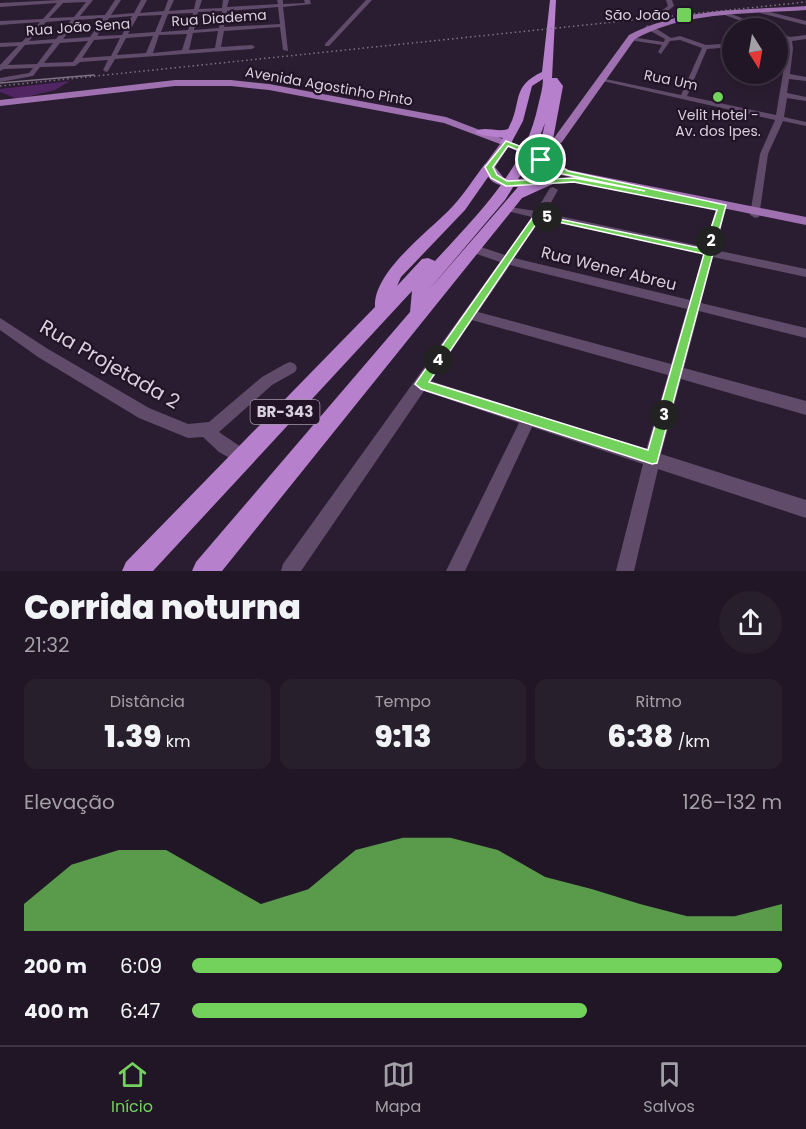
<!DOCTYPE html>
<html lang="pt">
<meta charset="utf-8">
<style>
body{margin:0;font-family:Poppins,sans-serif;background:#281f2d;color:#f1f3f6;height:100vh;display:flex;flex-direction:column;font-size:22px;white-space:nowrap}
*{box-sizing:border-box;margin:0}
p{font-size:20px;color:#a29fa7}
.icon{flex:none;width:33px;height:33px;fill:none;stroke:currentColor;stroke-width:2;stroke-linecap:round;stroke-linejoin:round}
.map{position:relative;height:571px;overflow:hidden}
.sheet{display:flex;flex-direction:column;background:#201625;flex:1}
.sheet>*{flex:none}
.needle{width:39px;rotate:169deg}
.buttons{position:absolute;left:722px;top:18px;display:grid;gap:12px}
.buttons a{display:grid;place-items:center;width:66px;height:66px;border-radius:50%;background:#201625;box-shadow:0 3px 15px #0003,0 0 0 2px #3d3542;font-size:30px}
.pin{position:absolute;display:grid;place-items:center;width:51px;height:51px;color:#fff;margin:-26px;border:3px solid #fff;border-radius:50%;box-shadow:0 2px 6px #0007}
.km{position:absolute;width:30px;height:30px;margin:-15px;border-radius:50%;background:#222;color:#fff;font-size:16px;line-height:30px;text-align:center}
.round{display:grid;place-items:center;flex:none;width:63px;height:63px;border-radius:32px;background:#281f2d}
.summary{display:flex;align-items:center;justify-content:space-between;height:102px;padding:0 24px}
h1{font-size:33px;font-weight:800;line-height:45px}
.stats{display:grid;grid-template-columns:repeat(3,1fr);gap:9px;height:102px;padding:6px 24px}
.stats div{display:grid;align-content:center;border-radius:12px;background:#281f2d;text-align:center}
.stats b{font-size:30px;font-weight:800}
.stats small{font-size:16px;font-weight:400}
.stats p{font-size:16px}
.chart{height:168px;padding:12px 24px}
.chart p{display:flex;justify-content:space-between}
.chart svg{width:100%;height:108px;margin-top:6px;fill:#73d25c;opacity:.7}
ul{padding:0 24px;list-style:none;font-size:20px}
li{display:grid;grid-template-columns:96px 72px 1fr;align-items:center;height:45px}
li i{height:15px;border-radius:8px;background:#73d25c}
.menu{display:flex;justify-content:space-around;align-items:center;height:84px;border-top:2px solid #3d3542;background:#201625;font-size:16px;color:#a29fa7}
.menu a{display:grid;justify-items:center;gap:3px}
.menu .active{color:#73d25c}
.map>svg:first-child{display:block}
.green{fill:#512561}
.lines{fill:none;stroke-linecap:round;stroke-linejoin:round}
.minor{fill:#614b6a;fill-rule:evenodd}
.major{fill:#9f71b1;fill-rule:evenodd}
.highway{fill:#b780cd;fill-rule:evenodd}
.tram{stroke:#7f7384;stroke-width:1.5}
.rail{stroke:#7f7384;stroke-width:1.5;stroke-dasharray:1.5 3;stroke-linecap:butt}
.route{fill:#73d25c;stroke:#fff;stroke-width:1.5;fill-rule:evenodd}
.poi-dot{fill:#73d25c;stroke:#221327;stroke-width:2}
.labels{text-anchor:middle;stroke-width:4.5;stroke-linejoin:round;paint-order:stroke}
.far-poi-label{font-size:14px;fill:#d9d0dd;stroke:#221327;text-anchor:end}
.far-street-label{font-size:14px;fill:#d9d0dd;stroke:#221327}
.shield{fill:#221327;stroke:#a297a6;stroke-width:1.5}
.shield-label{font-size:15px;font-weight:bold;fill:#d9d0dd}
.street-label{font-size:16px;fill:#d9d0dd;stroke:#221327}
.near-street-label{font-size:20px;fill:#d9d0dd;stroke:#221327}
</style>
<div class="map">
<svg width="806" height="571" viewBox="0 0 806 571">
<rect width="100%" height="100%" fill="#2b1d31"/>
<path class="green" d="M70,81l-15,9 -37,9 -18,-7v-3z"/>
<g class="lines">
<path class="minor" d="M60,0h33l-13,16 25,-1 10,-15h6l-10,15 23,-2 7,-13h6l-7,13 24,-2 4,-11h6l-5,11 25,-2 2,-9h6l-3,9 23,-1 1,-8h6l-2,7 51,-3 -1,-4h6v4l22,-1 -1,-3h6l1,4 -28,3 5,44 -5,-1 -3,-23 -56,4 -3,16 31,-2 3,2 -3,2 -137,10 -7,12 -2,1 -3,-2 5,-10 -28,2 -5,4 -35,1 -7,9 -33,6v-4l29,-5 4,-5 -29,1 -4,2v-6l18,-19 -18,1v-4l22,-1 18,-20 -40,3v-4l43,-2 14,-16 -57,4v-4zM86,2l-12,15 -25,1 14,-15zM278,7l2,17 -56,3 3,-16zM222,11l-3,17 -25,2 4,-18zM193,13l-5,17 -27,2 7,-18zM162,15l-7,17 -27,2 10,-18zM132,16l-10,19 -25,1 12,-18zM103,18l-13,19 -27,2 14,-19zM71,20l-15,19 -27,2 17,-19zM218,31l-3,17 -26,2 4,-17zM187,34l-5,16 -29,3 6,-18zM153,36l-7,17 -29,2 9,-17zM120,38l-9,18 -29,2 12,-18zM88,41l-15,21 -29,1 16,-20zM53,43l-16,21 -29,1 17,-20z
M366,0h6l-43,46h-4v-2z
M666,0h6l2,6 -13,10 3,5h-4l-5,-5 13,-10z
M762,10l44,11v4l-46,-12z
M722,12h4l42,16h-7l-39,-14z
M647,25l10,4 14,9 9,-2 26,9 26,-2v4l-25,2 -20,47 89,19 11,-66 -1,-8h-5l2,-3 -6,-3v-4l13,6 16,-2v4l-14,2 1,8 -3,25 16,3v4l-17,-2 -2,14 19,4v4l-19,-3 -3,19 22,5v4l-23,-5 -15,33 -9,63 -4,1 -5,-3 10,-61 15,-34 -177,-40 3,-2 80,17 21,-47 -22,-8 -10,1 -9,13 -3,-2 4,-7 -33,-5 2,-3 33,5 1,-3 -20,-11z
M553,187l5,3 -13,23 160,34 12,-42 5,-3 4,1 1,2 -12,45 91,19v8l-93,-20 -12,46 105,25v10l-107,-27 -15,57 122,33v14l-125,-36 -20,75 145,46v18l-148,-49 -24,102h-18l27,-107 -111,-37 -67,144h-19l73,-148 -95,-32 -123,180h-20l2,-7 217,-302 -29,-10 -2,-3 2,-3 4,-1 30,10 27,-38 -29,-7v-4l33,5 14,-23zM541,219l162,35 -13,46 -176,-42zM510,265l177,44 -16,55 -193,-52zM472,320l196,55 -22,75 -215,-69z
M0,318l48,31 101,59 39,16 21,-2 53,-45 23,-13 5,-2 5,2 2,4 -2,4 -23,13 -53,47c9,7 27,16 31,25l-2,5 -6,3 -23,-13 -16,-15 -15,1 -49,-20 -101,-61 -38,-27z"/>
<path class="major" d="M806,6v4c-56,4 -121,1 -171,29l-73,103 -12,9 -2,7 21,12 237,47v8l-245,-50c-18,-10 -33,-20 -53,-28l-13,20 9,11c16,5 47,-7 58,2 -10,8 -55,10 -67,3 -7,-4 -9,-10 -12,-16l17,-23 -56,-21 -175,-33 -38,-4h-56l-175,20v-6l175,-20h56l38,4 177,33 93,36 2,-5 13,-10 75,-103c52,-28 119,-25 177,-29z"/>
<path class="highway" d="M550,0h6l-4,78h5l6,8 -12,64 -6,4 -6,-4 6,-27 -13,34 -27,43 -77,91 96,-111 5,-1 6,3 15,-6 6,4 -1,3 -33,15 -300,373h-30l4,-9 214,-250 2,-21 -259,280h-31l4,-9 249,-255c-2,-36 55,-76 78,-101 12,-13 21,-28 32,-42l4,-1 6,4 -30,43 -64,67 -4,9 25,-27 6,-1 7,3c42,-46 90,-92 103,-155 2,-9 5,-18 5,-27l-11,7 -9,35 -13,24h-8l-2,-2 3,-5 -22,-3 -6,-3c9,-7 22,1 33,-3 15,-27 2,-42 34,-57z"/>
<path class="tram" d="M0,83l94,-8"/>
<path class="rail" d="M0,86l806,-84"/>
</g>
<path class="route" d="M506,141l24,9 38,21 158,34 -69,258 -5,1 -231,-75 -6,-5 120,-170 169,35 13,-39 -143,-28 -68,4 -15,-8 -6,-11zM508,146l17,7 38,21 82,17 -71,-13 -67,3 -10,-6 -4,-8zM540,218l164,36 -56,196 -219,-68z"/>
<g class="poi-dot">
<rect x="676" y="7" width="16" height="16" rx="3"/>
<circle cx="718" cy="97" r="6"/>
</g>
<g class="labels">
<g class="far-poi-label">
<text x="670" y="20">São João</text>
<text x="718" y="120" text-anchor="middle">Velit Hotel -<tspan x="718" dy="16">Av. dos Ipes.</tspan></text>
</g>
<g class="far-street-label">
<text transform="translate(219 18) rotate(-4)" y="5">Rua Diadema</text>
<text transform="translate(78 27) rotate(-4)" y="5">Rua João Sena</text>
<text transform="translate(671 80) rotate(12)" y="5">Rua Um</text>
<text transform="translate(329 86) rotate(10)" y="5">Avenida Agostinho Pinto</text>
</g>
<rect class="shield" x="250.5" y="400" width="69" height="24" rx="4.5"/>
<g class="shield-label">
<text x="285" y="417">BR-343</text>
</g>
<g class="street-label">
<text transform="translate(609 268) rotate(14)" y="6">Rua Wener Abreu</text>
</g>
<g class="near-street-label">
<text transform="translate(110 364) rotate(30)" y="7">Rua Projetada 2</text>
</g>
</g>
</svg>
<div class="buttons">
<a><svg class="needle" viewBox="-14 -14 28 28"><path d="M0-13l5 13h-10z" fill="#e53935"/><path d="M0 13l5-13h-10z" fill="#a29fa7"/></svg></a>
</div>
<div class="pin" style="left:541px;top:160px;background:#1e9e55"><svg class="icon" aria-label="arrive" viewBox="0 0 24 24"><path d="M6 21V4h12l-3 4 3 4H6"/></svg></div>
<b class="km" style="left:711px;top:241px">2</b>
<b class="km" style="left:664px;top:415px">3</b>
<b class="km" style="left:438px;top:360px">4</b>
<b class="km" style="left:547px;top:217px">5</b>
</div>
<section class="sheet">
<div class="summary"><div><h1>Corrida noturna</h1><p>21:32</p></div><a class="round"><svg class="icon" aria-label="share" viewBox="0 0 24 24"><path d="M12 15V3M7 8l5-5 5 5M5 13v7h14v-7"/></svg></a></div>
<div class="stats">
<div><p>Distância</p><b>1.39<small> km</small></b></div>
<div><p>Tempo</p><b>9:13</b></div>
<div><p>Ritmo</p><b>6:38<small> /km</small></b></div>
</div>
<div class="chart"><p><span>Elevação</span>126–132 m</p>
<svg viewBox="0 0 160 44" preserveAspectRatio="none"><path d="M0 44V33L10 17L20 11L30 11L40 22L50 33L60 27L70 11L80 6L90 6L100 11L110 22L120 27L130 33L140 38L150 38L160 33V44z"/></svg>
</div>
<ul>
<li><b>200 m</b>6:09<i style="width:100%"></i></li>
<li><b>400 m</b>6:47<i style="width:67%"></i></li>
</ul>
</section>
<nav class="menu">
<a class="active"><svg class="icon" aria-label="home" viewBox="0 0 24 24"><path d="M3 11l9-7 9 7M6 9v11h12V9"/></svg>Início</a>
<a><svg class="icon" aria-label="map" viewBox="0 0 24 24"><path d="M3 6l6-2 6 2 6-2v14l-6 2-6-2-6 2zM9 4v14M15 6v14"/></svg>Mapa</a>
<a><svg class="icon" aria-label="saved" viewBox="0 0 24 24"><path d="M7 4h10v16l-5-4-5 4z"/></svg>Salvos</a>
</nav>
